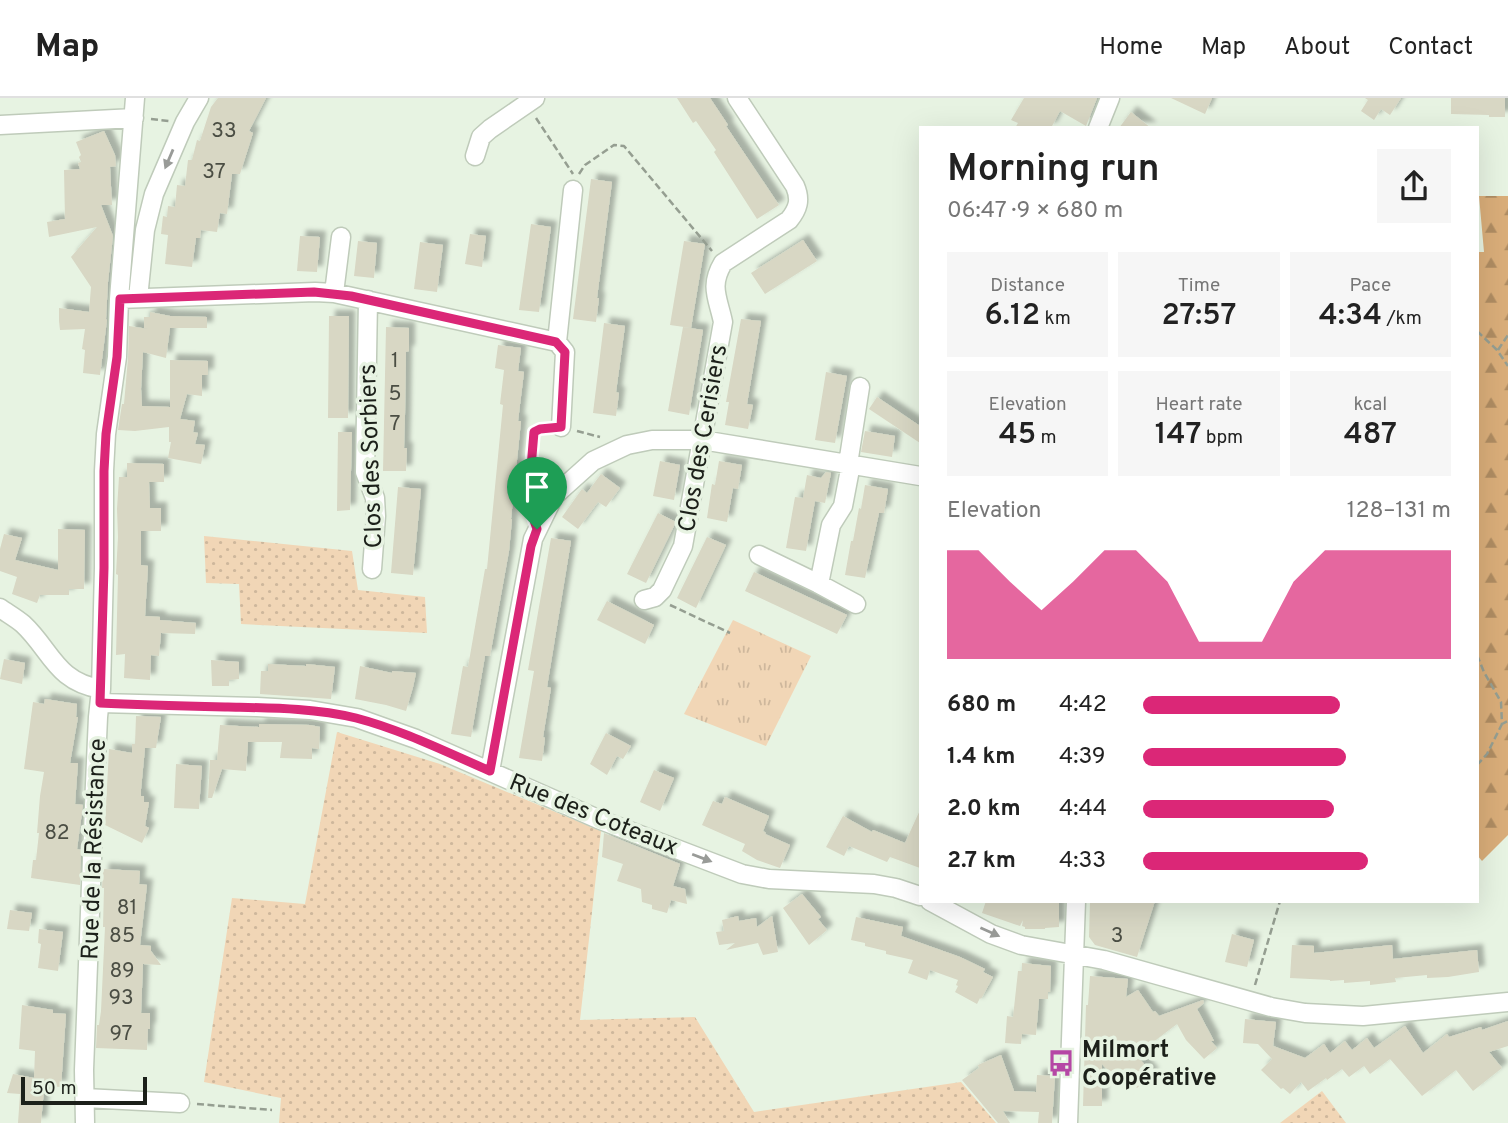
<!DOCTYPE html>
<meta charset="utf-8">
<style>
body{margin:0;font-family:Overpass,sans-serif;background:#f6f6f6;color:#222;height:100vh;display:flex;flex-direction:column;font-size:26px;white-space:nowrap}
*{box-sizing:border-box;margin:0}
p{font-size:23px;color:#767676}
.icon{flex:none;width:38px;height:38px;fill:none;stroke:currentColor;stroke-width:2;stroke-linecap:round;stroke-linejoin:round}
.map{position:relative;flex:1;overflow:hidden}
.side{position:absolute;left:919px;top:28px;width:560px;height:777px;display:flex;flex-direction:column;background:#fff;border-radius:0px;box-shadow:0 7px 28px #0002}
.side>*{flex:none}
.scale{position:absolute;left:21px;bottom:18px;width:126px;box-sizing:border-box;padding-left:7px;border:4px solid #1c201a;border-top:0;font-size:19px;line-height:24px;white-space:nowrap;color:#1c201a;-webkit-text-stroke:5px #e7f3e2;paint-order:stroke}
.pin{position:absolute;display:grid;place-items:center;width:60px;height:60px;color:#fff;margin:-72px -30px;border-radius:50% 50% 50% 0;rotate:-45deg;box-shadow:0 0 7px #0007}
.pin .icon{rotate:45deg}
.round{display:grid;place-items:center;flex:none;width:74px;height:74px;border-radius:0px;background:#f6f6f6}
.overview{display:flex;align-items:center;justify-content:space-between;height:119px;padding:0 28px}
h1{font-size:38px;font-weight:600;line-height:52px}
.stats{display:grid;grid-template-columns:repeat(3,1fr);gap:10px;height:119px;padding:7px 28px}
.stats div{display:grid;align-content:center;border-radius:0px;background:#f6f6f6;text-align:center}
.stats b{font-size:30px;font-weight:600}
.stats small{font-size:19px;font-weight:400}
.stats p{font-size:19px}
.chart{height:196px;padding:14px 28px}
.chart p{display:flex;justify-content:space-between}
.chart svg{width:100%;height:126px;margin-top:7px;fill:#db2777;opacity:.7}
ul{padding:0 28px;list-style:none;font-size:23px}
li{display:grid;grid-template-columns:112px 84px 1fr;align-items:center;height:52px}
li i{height:18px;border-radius:9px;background:#db2777}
header{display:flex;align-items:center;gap:42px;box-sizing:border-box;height:98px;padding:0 35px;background:#fff;border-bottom:2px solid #e0e0e0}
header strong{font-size:33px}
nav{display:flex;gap:38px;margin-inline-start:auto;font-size:24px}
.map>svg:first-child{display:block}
.grass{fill:url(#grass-dots)}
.forest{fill:url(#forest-firs)}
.park{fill:url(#park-tufts)}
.building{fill:#d8d7c4;filter:url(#shadow)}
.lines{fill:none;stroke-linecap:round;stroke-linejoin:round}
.minor-casing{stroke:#bfcbba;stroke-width:21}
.path{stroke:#959e91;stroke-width:2.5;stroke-dasharray:7 3.5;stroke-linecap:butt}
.minor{stroke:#fff;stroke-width:18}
.oneway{fill:#999b98}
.route-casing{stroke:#fff;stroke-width:14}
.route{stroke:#db2777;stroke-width:9}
.labels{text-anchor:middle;stroke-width:7;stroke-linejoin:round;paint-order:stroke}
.number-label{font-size:21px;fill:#4b4e44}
.street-label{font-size:24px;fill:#1c201a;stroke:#e7f3e2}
.poi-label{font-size:24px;font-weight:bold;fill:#1c201a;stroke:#e7f3e2;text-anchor:start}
</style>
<header>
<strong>Map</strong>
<nav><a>Home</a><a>Map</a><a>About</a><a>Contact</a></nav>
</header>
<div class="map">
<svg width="1508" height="1025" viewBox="0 0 1508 1025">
<defs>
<pattern id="grass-dots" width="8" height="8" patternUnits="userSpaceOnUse" patternTransform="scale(1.75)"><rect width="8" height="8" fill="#f1d6b6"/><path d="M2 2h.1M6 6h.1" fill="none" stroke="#ceb79c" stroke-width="1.8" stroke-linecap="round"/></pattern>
<pattern id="forest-firs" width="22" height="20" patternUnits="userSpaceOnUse" patternTransform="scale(1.75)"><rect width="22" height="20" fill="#d9ad79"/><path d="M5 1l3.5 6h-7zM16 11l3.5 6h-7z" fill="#af8c62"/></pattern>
<pattern id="park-tufts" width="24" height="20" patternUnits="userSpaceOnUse" patternTransform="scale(1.75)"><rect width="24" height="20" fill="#f1d6b6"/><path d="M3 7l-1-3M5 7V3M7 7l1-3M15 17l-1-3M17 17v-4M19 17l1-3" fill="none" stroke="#ceb79c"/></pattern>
<filter id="shadow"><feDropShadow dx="6" dy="-6" stdDeviation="2" flood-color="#0004"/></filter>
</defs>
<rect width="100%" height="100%" fill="#e7f3e2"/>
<path class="grass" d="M204,438l148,15 6,39 67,7 2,36 -186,-9 -2,-40 -33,-1z
M337,634l103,32 161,67 -21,189 115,-3 59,95 207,-30 35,41h-717l2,-25 -77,-16 28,-184 73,6z
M1322,993l24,32h-66z"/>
<path class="forest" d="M1479,98h29v639l-26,26 -5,-6v-603h7z"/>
<path class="park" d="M733,522l78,36 -45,90 -82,-32z"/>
<path class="building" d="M218,0h48l-17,33 4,2 -13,41h-8l-5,40 -7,-1 -3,19 -16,-2 -1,8h-4l-4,29 -27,-3 3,-29 -7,-1 2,-18 4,1 1,-11 7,1 2,-22 8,1 3,-26h4l5,-20 3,1 11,-34z
M677,0h33l18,27 -2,1 53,79 -22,14 -43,-67 2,-2 -20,-29 -3,2z
M1024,0h73l-11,28 -26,-15 -9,17h-36l3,-5 -7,-3z
M1171,0h41l-7,16z
M1365,0h36l-11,17 -9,-6 -7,11 -13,-9 7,-11z
M1451,0h54v19h-16v-2l-38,-1z
M1131,14l20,16h-32z
M104,33l11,24 1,11 -6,1 2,38h-11l12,31 -5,46 -2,37 1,1 -7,55 -17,-2 2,-23 -3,-1 3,-20 -25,1 -1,-9v-13l30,4 2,-25 -20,-30 26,-30 -48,10 -2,-15 18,-3 -1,-49 16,-1 -2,-6 3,-1 -2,-5 2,-2 -5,-13z
M591,81l21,3 -15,116h2l-3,24 -23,-3z
M531,126l20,3 -12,85 -20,-2z
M470,136l16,2 -4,31 -17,-3z
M300,138l20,1 -3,35 -20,-1z
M803,142l14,21 -52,33 -14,-21z
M358,143l19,2 -3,35 -20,-2z
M684,143l21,3 -14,84 -21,-3z
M420,144l23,3 -6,47 -23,-3z
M150,214l20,4 37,1v11h-37l-4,30 -23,-6 -2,37 1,17 28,1v-47l38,1v14h-6v21l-15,-2 -7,25 15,2 -2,11 5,1 -3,11 10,1 -4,19 -33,-6 3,-16h-2v-15l-34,4 -17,-1 4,-26h2l4,-46 1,-32 19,3 -4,-1v-11h6z
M329,218h20l-1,102h-20z
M741,221l20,2 -14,83 6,1 -5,24 -23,-4 4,-23h-3z
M604,225l21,3 -9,66 3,1 -3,23 -23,-3z
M386,229l23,1v23l-3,1 -1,63 -1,33h3l-1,23h-23z
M683,229l20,3 -14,85 -21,-4z
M498,247l23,3 -3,23 6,1 -6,49h3l-10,98h1l-3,32 -19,105h-5l-14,81 -20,-3 12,-68 5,1 17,-98h2l16,-164 -3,-1 4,-34 -9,-2z
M826,274l21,4 -12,67 -20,-3z
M877,299l43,29v17l-51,-34z
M865,333l30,5 -3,21 -31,-5z
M338,334h14l-2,78 -13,1z
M660,363l20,4 -6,35 -21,-4z
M719,363l23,4 -4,24 -5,-1 -6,34 -20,-4 5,-34 3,1z
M127,365l37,1v18h-15l1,26h11v23h-20v34l7,1 -3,50 15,1v3l36,3 -1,11 -34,-1 -2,23 -8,-1 -1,25 -26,-2 1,-24 -9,1 2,-80 -2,-1 2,-37 -1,-28 2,-32h8z
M826,374l5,1 -6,30 -10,-2 -9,50 -20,-3 9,-51 8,1 4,-23 14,3z
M601,376l19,14 -14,19 -8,-5 -20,27 -16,-12 20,-28 5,4z
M865,387l23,4 -4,24h-5l-14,65 -20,-3 6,-34h2l6,-33 2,1z
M398,389l23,2 -8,86 -22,-2z
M658,415l18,9 -30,61 -19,-9z
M58,431l27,1 -1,59h-15v6h-29l-3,8 -25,-9 5,-17 -17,-6v-22l4,-15 18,4 -7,22 43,10z
M707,439l19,8 -30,63 -19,-10z
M551,440l20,3 -24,146 4,1 -8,49 2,1 -3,23 -23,-3 15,-87 -6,-1z
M754,474l93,43 -10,19 -92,-43z
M607,503l47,24 -9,19 -48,-24z
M4,561l21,4 -3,21 -22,-5z
M211,562l28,2v17l-10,1v6h-17z
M268,566l38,2v-2l29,3 -4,32 -71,-5 1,-23h7z
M360,568l32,7v-2l24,2 -3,14 -7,24 -20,-6 -31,-6z
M45,601l32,5 -1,13h2l-8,46h8l-3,41 8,1 -6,44 4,1 -1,35 -49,-7 2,-18h3l3,-27h-2l3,-37 4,-24 -20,-3 9,-67 11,2z
M136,618l25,1 -5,31h-11l-4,41v7h3v6h5l-4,24 4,2 -7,15 -37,-18 4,-76 23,4v-9h3z
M259,626l51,1 10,2 -1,22 -7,-1v11l-32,-1 2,-16h-34l-2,29 -24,-2 -10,29h-4l2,-38h7l3,-35 39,2z
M606,635l25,13 -8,13 -6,-3 -10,19 -17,-11z
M176,666l26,2 -3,43 -25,-1z
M654,672l20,8 -14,33 -20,-9z
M725,699l44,19 -6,15 3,2 -1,1 25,11 -10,23 -23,-8 -15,-9 3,-7 -43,-19 11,-24 9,3z
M920,712v58l-30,-11 -3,5 -38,-16 -5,10 -18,-9 17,-31 29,16 1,-2 32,13z
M604,735l76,31 -7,22 12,3 2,15 -16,-4 -4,13 -15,-4v-4l-10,-3 -1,-13 -24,-8 6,-17 -21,-7z
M103,771l37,2 -1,13 8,1 -7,60 11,1v5l10,14 -18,-1 -2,49h9v16h-2l-1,21 -51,-2 1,-23h2l2,-14 4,-84h-2l1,-39h-2z
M802,796l19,23 -3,2 9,11 -18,15 -26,-37z
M986,803h73v26l-14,1v1h-20v-2l-3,-1 1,-6 -3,6 -38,-13z
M1090,803h65l-18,56 -42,-12 -6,-8z
M10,812l22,3 -3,18 -22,-2z
M738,818l1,5 17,-3 1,9 15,-11 6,36 -15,3 -5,-12 -32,7 9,-7 -16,2 -3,-13 8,-1 -2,-11z
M856,819l47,10 -2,9 59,21 25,12 -2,3 10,5 -12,22 -1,-1 -3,6 -22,-12 3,-6 -2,-1 2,-5 -28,-10 -3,10 -19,-7 5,-13 -27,-6v-3l-21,-5v-3l-14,-3z
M39,831l24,3 -5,39 -20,-3 3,-24 -3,-1z
M1232,836l22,6 -7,27 -22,-5z
M1292,847l22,1v7l78,-8 1,14 84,-9 2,22 -31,5 -21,1v-3l-32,3 1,4 -26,3v-4l-26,2v-3l-14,1v-1l-40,-2z
M1022,865l29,3 -1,26h-2v7h-9l-3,36 -14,-1 -1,10 -16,-1 2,-27 6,1 5,-46h4z
M1090,878l38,3 -2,18 12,-7 15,22 2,-1 4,5 44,-16 1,3 -7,6 17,32h-3l6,7 -13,11 -18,-19 -9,-16 -41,31 17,19 -16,14 -6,-7 -8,7 -21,-24v42h-19l3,-101h2z
M22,907l31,5v3l13,1 -5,73 -14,-1v4l-3,-1 -3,34h-23l2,-29 -13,-1 6,-19 21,4 1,-27 -16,-2z
M1245,921l31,3 -3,24 32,12 19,-14 6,9 15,-12 7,9 15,-12 7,10 31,-22 18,27 24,-19 2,3 32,-10 1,3 26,-9v25l-19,6 13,16 -29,23 -17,-21 -34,26 -32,-37 -20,15 -6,-8 -15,11 -7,-8 -15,11 -1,-2 -18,13 -7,-9 -11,12 -7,-6 -2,1 -20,-19 11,-11 -14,-15 -15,-1z
M1001,957l13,36 22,1 1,-17 18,1 -3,47h-14l1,-11 -36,-1 7,12h-12l-36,-43 17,-12 -1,-3z"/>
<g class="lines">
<defs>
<path id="minor" d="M0,27l134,-7
M1098,30l12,-30
M475,58l6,-19 9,-8 45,-31
M334,195l7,-56
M138,200l7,-68 9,-36 31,-72 14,-24
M119,201l196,-7 19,1 223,49
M368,202l-3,172 10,26 1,18 -4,53
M561,329l4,-75 -8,-10 16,-152
M848,366l12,-77
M759,457l60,29 37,20
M819,486l12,-59 12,-19 8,-42
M644,502l11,-3 7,-7 21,-44 40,-224c-5,-24 -14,-36 0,-59l66,-43c9,-11 12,-20 6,-34l-58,-88
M0,510c7,5 16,10 23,16 28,26 33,58 78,65
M100,605l157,4 53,3 47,8 59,21 182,80 144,55 27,5 105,5 22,4 24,8
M490,673l43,-232 21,-43 39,-35 34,-16 25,-5h50l218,36
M930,803l61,33 30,11 83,15 167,47 34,6 58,3 145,-14
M85,1000l95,5
M85,1025l-1,-53 10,-264 4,-89 3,-28 3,-121v-97l2,-37 11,-77 2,-58 16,-201
M1068,1025l8,-222"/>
</defs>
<use href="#minor" class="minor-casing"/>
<path class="path" d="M536,20l37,56
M151,21l18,2
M579,76l6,-9 29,-20 10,1 88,105
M1477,233l20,19 11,16
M1498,252l10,-15
M577,333l23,6
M529,409l-1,-4 6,-71 6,-3 6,-1
M670,507l60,28
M1477,557l7,17 17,30 1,22 6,-3
M1477,667l10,-11 15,-30
M1255,887l25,-84
M197,1006l75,6"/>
<use href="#minor" class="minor"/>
</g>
<defs><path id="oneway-solid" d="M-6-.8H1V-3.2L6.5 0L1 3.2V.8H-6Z" transform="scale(1.75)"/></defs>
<g class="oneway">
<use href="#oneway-solid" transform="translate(169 61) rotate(113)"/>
<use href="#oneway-solid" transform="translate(702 760) rotate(21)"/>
<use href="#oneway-solid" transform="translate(990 834) rotate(24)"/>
</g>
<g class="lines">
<defs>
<path id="route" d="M314,194l37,4 205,46 9,10 -4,75 -21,2 -6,3 -6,71 9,26 -6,17 -41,225c-44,-19 -88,-41 -134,-53 -42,-10 -85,-10 -128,-11 -42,-1 -85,-2 -128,-4l4,-135v-97l2,-37 11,-77 3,-58z"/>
</defs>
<use href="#route" class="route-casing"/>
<use href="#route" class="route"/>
</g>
<defs>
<symbol id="bus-bare" viewBox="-9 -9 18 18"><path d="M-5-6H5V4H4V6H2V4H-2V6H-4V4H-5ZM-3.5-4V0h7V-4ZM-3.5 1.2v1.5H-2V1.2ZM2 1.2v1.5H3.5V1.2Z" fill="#b547a5" stroke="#e7f3e2" stroke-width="2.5" paint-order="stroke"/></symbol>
</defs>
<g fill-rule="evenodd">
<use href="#bus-bare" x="1042" y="946" width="38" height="38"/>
</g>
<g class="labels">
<g class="number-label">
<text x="224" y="39">33</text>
<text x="214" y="80">37</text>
<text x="395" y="269">1</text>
<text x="395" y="302">5</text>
<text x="395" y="332">7</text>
<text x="57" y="741">82</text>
<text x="127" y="816">81</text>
<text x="122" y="844">85</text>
<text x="1117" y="844">3</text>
<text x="122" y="879">89</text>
<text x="121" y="906">93</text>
<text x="121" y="942">97</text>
</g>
<g class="street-label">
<text transform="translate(702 340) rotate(-80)" y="8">Clos des Cerisiers</text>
<text transform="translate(370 358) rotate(-92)" y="8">Clos des Sorbiers</text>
<text transform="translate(594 716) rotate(22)" y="8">Rue des Coteaux</text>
<text transform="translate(93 751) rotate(-88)" y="8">Rue de la Résistance</text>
</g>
<g class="poi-label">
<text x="1082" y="959">Milmort<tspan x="1082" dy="28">Coopérative</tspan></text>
</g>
</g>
</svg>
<div class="scale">50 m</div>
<div class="pin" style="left:537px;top:431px;background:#1e9e55"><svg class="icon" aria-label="arrive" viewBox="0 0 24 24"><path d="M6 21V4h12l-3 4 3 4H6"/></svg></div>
<section class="side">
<div class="overview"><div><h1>Morning run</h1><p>06:47 · 9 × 680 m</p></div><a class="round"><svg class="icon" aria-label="share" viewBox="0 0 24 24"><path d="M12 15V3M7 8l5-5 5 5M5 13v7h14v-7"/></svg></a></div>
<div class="stats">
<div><p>Distance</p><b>6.12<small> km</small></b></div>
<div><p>Time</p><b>27:57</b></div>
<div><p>Pace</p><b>4:34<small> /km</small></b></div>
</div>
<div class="stats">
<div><p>Elevation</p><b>45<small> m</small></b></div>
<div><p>Heart rate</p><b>147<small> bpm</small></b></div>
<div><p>kcal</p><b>487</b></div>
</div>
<div class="chart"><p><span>Elevation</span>128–131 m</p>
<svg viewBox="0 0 160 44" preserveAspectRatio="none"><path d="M0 44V6L10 6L20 17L30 27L40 17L50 6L60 6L70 17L80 38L90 38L100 38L110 17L120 6L130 6L140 6L150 6L160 6V44z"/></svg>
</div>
<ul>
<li><b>680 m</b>4:42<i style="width:64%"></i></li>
<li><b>1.4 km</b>4:39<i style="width:66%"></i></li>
<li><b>2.0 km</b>4:44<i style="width:62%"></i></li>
<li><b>2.7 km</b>4:33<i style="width:73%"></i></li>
</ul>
</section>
</div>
